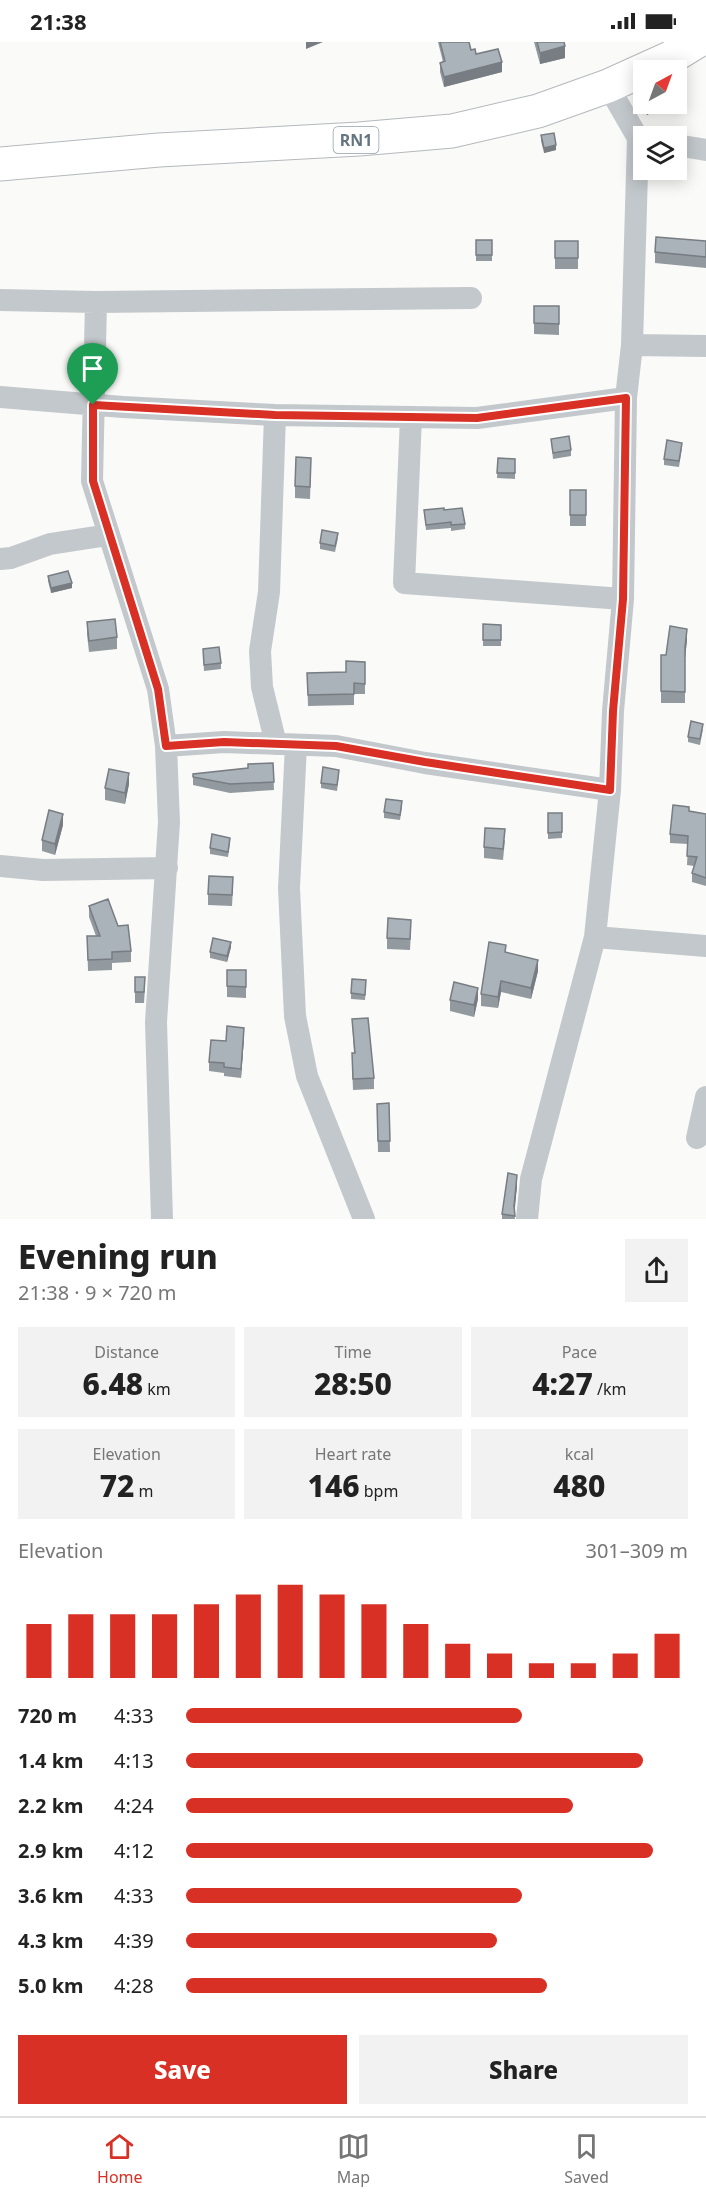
<!DOCTYPE html>
<meta charset="utf-8">
<style>
body{margin:0;font-family:"Noto Sans",sans-serif;background:#f2f2f2;color:#222;height:100vh;display:flex;flex-direction:column;font-size:22px;white-space:nowrap}
*{box-sizing:border-box;margin:0}
p{font-size:20px;color:#767676}
.icon{flex:none;width:33px;height:33px;fill:none;stroke:currentColor;stroke-width:2;stroke-linecap:round;stroke-linejoin:round}
.map{position:relative;height:1177px;overflow:hidden}
.drawer{display:flex;flex-direction:column;background:#fff;flex:1}
.drawer>*{flex:none}
.needle{width:39px;rotate:41deg}
.tools{position:absolute;left:633px;top:18px;display:grid;gap:12px}
.tools a{display:grid;place-items:center;width:54px;height:54px;border-radius:0px;background:#fff;box-shadow:0 3px 15px #0003;font-size:30px}
.pin{position:absolute;display:grid;place-items:center;width:51px;height:51px;color:#fff;margin:-62px -26px;border-radius:50% 50% 50% 0;rotate:-45deg;box-shadow:0 0 6px #0007}
.pin .icon{rotate:45deg}
.round{display:grid;place-items:center;flex:none;width:63px;height:63px;border-radius:0px;background:#f2f2f2}
.summary{display:flex;align-items:center;justify-content:space-between;height:102px;padding:0 18px}
h1{font-size:33px;font-weight:800;line-height:45px}
.metrics{display:grid;grid-template-columns:repeat(3,1fr);gap:9px;height:102px;padding:6px 18px}
.metrics div{display:grid;align-content:center;border-radius:0px;background:#f2f2f2;text-align:center}
.metrics b{font-size:30px;font-weight:800}
.metrics small{font-size:16px;font-weight:400}
.metrics p{font-size:16px}
.chart{height:168px;padding:12px 18px}
.chart p{display:flex;justify-content:space-between}
.chart svg{width:100%;height:108px;margin-top:6px;stroke:#d93025;stroke-width:6}
.primary-button{display:flex;gap:12px;margin-top:auto;padding:12px 18px}
.primary-button a{flex:1;height:69px;border-radius:0px;background:#d93025;color:#fff;font-size:24px;font-weight:800;line-height:69px;text-align:center}
.primary-button a+a{background:#f2f2f2;color:#222}
ul{padding:0 18px;list-style:none;font-size:20px}
li{display:grid;grid-template-columns:96px 72px 1fr;align-items:center;height:45px}
li i{height:15px;border-radius:8px;background:#d93025}
.status{display:flex;justify-content:space-between;align-items:center;height:42px;padding:0 30px;background:#fff;direction:ltr}
.status svg{height:16px;fill:currentColor}
.dock{display:flex;justify-content:space-around;align-items:center;height:84px;border-top:2px solid #e0e0e0;background:#fff;font-size:16px;color:#767676}
.dock a{display:grid;justify-items:center;gap:3px}
.dock .active{color:#d93025}
.map>svg:first-child{display:block}
.lines{fill:none;stroke-linecap:round;stroke-linejoin:round}
.highway-casing{stroke:#b4b9bd;stroke-width:35}
.minor{stroke:#c3c8cc;stroke-width:22}
.highway{stroke:#fff;stroke-width:33}
.wall{fill:#929a9f}
.shaded-wall{fill:#777d82}
.building{fill:#aab3b9;stroke:#777d82;stroke-width:1.5}
.route-casing{stroke:#fff;stroke-width:12}
.route{stroke:#d93025;stroke-width:8}
.labels{text-anchor:middle;stroke-width:6;stroke-linejoin:round;paint-order:stroke}
.shield{fill:#fff;stroke:#939fa8;stroke-width:1.5}
.shield-label{font-size:16px;font-weight:bold;fill:#657683}
</style>
<div class="status"><b>21:38</b><svg viewBox="0 0 49 12"><path d="M0 12V9h3v3zM5 12V6h3v6zM10 12V3h3v9zM15 12V0h3v12zM26 1h20v11H26zM47 4h2v5h-2z"/></svg></div>
<div class="map">
<svg width="706" height="1177" viewBox="0 0 706 1177">
<rect width="100%" height="100%" fill="#fafaf8"/>
<g class="lines">
<defs>
<path id="highway" d="M0,122l159,-14 200,-11 93,-8 86,-20 70,-25 62,-28 26,-16"/>
</defs>
<use href="#highway" class="highway-casing"/>
<path class="minor" d="M676,103l30,5
M0,258l96,2 375,-4
M96,260l-4,179 66,208 8,57 3,76 -13,200 6,197
M632,303l74,1
M0,355l123,10 152,8 202,3 149,-20
M275,373l-6,177 -9,59 2,36 14,57
M411,375l-7,166 219,16
M0,517l11,-1 39,-14 58,-9
M296,703l-7,143 6,128 12,60 57,143
M166,704l58,-4 112,4 89,17 185,27
M0,824l43,4 124,-2
M595,895l111,9
M697,1096l9,-41
M527,1177l4,-40 64,-242 15,-147 3,-79 10,-112 3,-201 6,-53 6,-207 -30,-52"/>
<use href="#highway" class="highway"/>
</g>
<path class="wall" d="M438,0h31l2,8 31,22 -58,15 -4,-15v-9l3,-1z
M534,0h30l1,16 -25,6z
M644,51v11h16v3l-13,8 -8,-14v-6z
M541,93l15,15 -12,3 -3,-12z
M476,198h16v21h-16z
M555,199h23v28h-23z
M706,199v27l-51,-5v-11z
M534,264h25v29l-25,-1z
M551,397l20,11v6l-18,3z
M682,406l-3,19 -15,-2v-6z
M498,416l17,1v20l-18,-1z
M311,427l-1,30 -15,-1v-12z
M570,448h16v36h-16z
M424,468h20l21,14v5l-14,2v-3l-25,2z
M338,496l-3,14 -15,-3v-6z
M48,534l24,12 -21,5 -3,-12z
M87,580l30,15v12l-28,3 -2,-18z
M483,582l18,1v21h-18z
M687,598l-2,18v45h-24v-48h5z
M203,607l18,14v6l-17,2z
M365,620v32h-11v11l-46,1 -1,-33 39,-1z
M703,687l-3,16 -12,-3v-5z
M273,721l1,27 -44,3 -37,-8v-11l55,-6z
M339,733l-2,16 -16,-3v-5z
M129,742l-4,20 -20,-4v-12z
M402,765l-2,13 -16,-2v-6z
M689,769l17,3v72l-14,-4v-9l2,-7 -7,-1 1,-21 -18,-1v-9z
M548,771h14v25l-14,1z
M63,783l-8,30 -13,-4v-11z
M505,798l-2,20 -19,-2v-11z
M230,801l-2,14 -18,-3v-6z
M233,846l-1,18 -24,-1v-11z
M89,864l29,20 13,25v11l-19,1v7l-24,1 -1,-35h9l-7,-19z
M411,889l-1,19 -23,-1v-11z
M231,905l-4,15 -17,-4v-6z
M506,910l32,19 -7,28 -30,-7 -3,16 -17,-2v-12z
M227,928h19v28l-19,-1z
M135,935l10,11 -1,15h-9z
M366,944l-1,14 -14,-1v-6z
M478,957l-4,18 -24,-6v-11z
M352,977l22,59v11l-21,1 -1,-26v-11h2z
M244,995l-3,41 -17,-2v-3l-15,-2v-9l17,-21z
M389,1061l1,49h-12l-1,-48z
M517,1144l-3,25 1,8h-13v-5z"/>
<path class="shaded-wall" d="M306,0h17l-17,7z
M565,4v12l-25,6v-11z
M502,20v10l-58,15v-10z
M657,62h3v3l-13,8v-6z
M556,103v5l-12,3v-5z
M72,541v5l-21,5v-5z
M687,587v11l-2,18v45v-56z
M129,731v11l-4,20v-11z
M63,772v11l-8,30v-11z
M231,900v5l-4,15v-6z
M538,918v11l-7,28v-11z
M501,939v11l-3,16v-11z
M478,946v11l-4,18v-12z
M244,986v9l-3,41v-9z
M517,1133v11l-3,32v-12z"/>
<path class="building" d="M440,0h29l2,8 4,-1 1,5 22,-5 4,13 -58,15 -4,-14 5,-2z
M537,0h27l1,4 -25,7z
M644,51v9l-5,-7z
M644,62h13l-10,5z
M554,91l2,12 -12,3 -3,-13z
M656,195l50,4v16l-51,-5z
M476,198h16v15h-16z
M555,199h23v17h-23z
M534,264h25v18l-25,-1z
M569,394l2,14 -18,3 -2,-14z
M667,398l15,3 -3,18 -15,-2z
M296,415l15,1 -1,29 -15,-1z
M498,416l17,1v14h-18z
M570,448h16v25h-16z
M444,466v2l18,-2 3,16 -14,1v-3l-25,3 -2,-15z
M322,488l16,3 -3,13 -15,-3z
M68,529l4,12 -21,5 -3,-12z
M115,577l2,18 -28,4 -2,-19z
M483,582l18,1v15h-18z
M670,584l17,3 -2,18v45l-24,-1v-36h5z
M219,605l2,16 -17,2 -1,-16z
M346,619l19,1v22l-11,-1v11l-46,1 -1,-22 39,-1z
M691,679l12,3 -3,15 -12,-2z
M273,721l1,19 -44,2 -37,-7v-3l55,-6v-4z
M323,725l16,3 -2,15 -16,-2z
M109,727l20,4 -4,20 -20,-5z
M386,757l16,2 -2,14 -16,-3z
M673,763l16,2v4l17,3v64l-14,-5 5,-16 -10,-1 1,-20 -18,-2z
M49,768l14,4 -8,30 -13,-4z
M548,771h14v19l-14,1z
M485,786l20,1 -2,20 -19,-2z
M212,792l18,4 -2,14 -18,-4z
M209,834l24,1 -1,18 -24,-1z
M108,857l10,27 10,-1 3,26 -19,1v7l-24,1 -1,-24h13l-11,-30z
M388,876l23,2 -1,19 -23,-1z
M213,896l18,4 -4,14 -17,-4z
M489,900l17,3 -1,7 33,8 -7,28 -30,-7 -3,16 -17,-3z
M227,928h19v17l-19,-1z
M135,935h10l-1,15h-9z
M352,937l14,1 -1,15 -14,-2z
M454,940l24,6 -4,17 -24,-5z
M368,976l6,60 -21,1 -1,-26h3l-3,-34z
M227,984l17,2 -3,41 -17,-2v-4l-15,-1 2,-22 15,1z
M389,1061l1,38h-12l-1,-37z
M508,1131l9,2 -3,31 1,10 -13,-2z"/>
<g class="lines">
<defs>
<path id="route" d="M626,356l-3,201 -10,112 -3,79 -185,-28 -89,-16 -112,-4 -58,4 -8,-57 -65,-208v-76l182,10 202,3z"/>
</defs>
<use href="#route" class="route-casing"/>
<use href="#route" class="route"/>
</g>
<g class="labels">
<rect class="shield" x="333.5" y="85" width="45" height="26" rx="4.5"/>
<g class="shield-label">
<text x="356" y="104">RN1</text>
</g>
</g>
</svg>
<div class="tools">
<a><svg class="needle" viewBox="-14 -14 28 28"><path d="M0-13l5 13h-10z" fill="#e53935"/><path d="M0 13l5-13h-10z" fill="#767676"/></svg></a>
<a><svg class="icon" aria-label="layers" viewBox="0 0 24 24"><path d="M12 4l9 5-9 5-9-5zM3 14l9 5 9-5"/></svg></a>
</div>
<div class="pin" style="left:93px;top:363px;background:#1e9e55"><svg class="icon" aria-label="arrive" viewBox="0 0 24 24"><path d="M6 21V4h12l-3 4 3 4H6"/></svg></div>
</div>
<section class="drawer">
<div class="summary"><div><h1>Evening run</h1><p>21:38 · 9 × 720 m</p></div><a class="round"><svg class="icon" aria-label="share" viewBox="0 0 24 24"><path d="M12 15V3M7 8l5-5 5 5M5 13v7h14v-7"/></svg></a></div>
<div class="metrics">
<div><p>Distance</p><b>6.48<small> km</small></b></div>
<div><p>Time</p><b>28:50</b></div>
<div><p>Pace</p><b>4:27<small> /km</small></b></div>
</div>
<div class="metrics">
<div><p>Elevation</p><b>72<small> m</small></b></div>
<div><p>Heart rate</p><b>146<small> bpm</small></b></div>
<div><p>kcal</p><b>480</b></div>
</div>
<div class="chart"><p><span>Elevation</span>301–309 m</p>
<svg viewBox="0 0 160 44" preserveAspectRatio="none"><path d="M5 44V22M15 44V18M25 44V18M35 44V18M45 44V14M55 44V10M65 44V6M75 44V10M85 44V14M95 44V22M105 44V30M115 44V34M125 44V38M135 44V38M145 44V34M155 44V26"/></svg>
</div>
<ul>
<li><b>720 m</b>4:33<i style="width:67%"></i></li>
<li><b>1.4 km</b>4:13<i style="width:91%"></i></li>
<li><b>2.2 km</b>4:24<i style="width:77%"></i></li>
<li><b>2.9 km</b>4:12<i style="width:93%"></i></li>
<li><b>3.6 km</b>4:33<i style="width:67%"></i></li>
<li><b>4.3 km</b>4:39<i style="width:62%"></i></li>
<li><b>5.0 km</b>4:28<i style="width:72%"></i></li>
</ul>
<div class="primary-button"><a>Save</a><a>Share</a></div>
</section>
<nav class="dock">
<a class="active"><svg class="icon" aria-label="home" viewBox="0 0 24 24"><path d="M3 11l9-7 9 7M6 9v11h12V9"/></svg>Home</a>
<a><svg class="icon" aria-label="map" viewBox="0 0 24 24"><path d="M3 6l6-2 6 2 6-2v14l-6 2-6-2-6 2zM9 4v14M15 6v14"/></svg>Map</a>
<a><svg class="icon" aria-label="saved" viewBox="0 0 24 24"><path d="M7 4h10v16l-5-4-5 4z"/></svg>Saved</a>
</nav>
